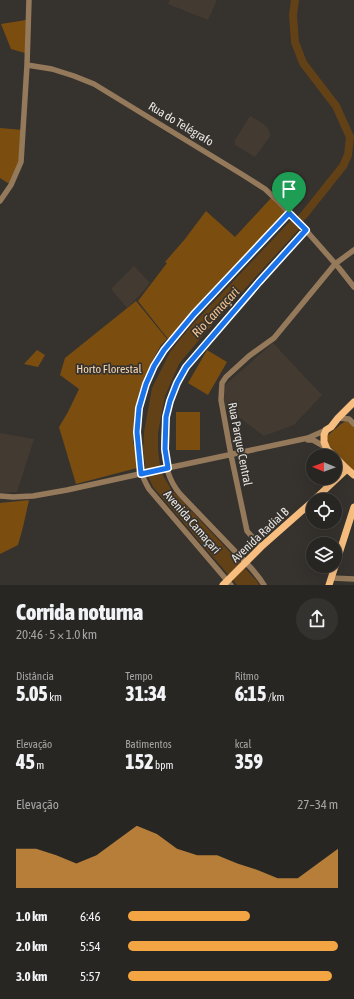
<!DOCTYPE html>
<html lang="pt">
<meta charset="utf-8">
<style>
body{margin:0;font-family:"Asap Condensed",sans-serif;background:#34322f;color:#f1f3f6;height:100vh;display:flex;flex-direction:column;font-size:15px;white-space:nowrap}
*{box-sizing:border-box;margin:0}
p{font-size:13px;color:#a5a5a5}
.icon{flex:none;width:22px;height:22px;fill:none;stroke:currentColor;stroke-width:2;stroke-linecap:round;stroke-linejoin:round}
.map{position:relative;height:585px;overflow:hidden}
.side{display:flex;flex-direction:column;background:#282622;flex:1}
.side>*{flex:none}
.needle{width:26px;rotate:271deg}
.fabs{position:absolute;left:306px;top:449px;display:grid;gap:8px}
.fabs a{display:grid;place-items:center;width:36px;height:36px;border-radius:50%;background:#282622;box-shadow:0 4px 16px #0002,0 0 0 1px #444340;font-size:20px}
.pin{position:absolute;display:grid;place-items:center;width:34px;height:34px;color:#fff;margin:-41px -17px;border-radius:50% 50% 50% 0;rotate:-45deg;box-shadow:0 0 4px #0007}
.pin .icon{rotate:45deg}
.round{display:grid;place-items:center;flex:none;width:42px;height:42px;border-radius:21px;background:#34322f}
.head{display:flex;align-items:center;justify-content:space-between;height:68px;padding:0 16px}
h1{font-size:22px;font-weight:800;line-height:30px}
.figures{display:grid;grid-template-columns:repeat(3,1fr);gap:6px;height:68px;padding:4px 16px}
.figures div{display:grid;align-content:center}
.figures b{font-size:20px;font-weight:800}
.figures small{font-size:11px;font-weight:400}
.figures p{font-size:11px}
.chart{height:112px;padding:8px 16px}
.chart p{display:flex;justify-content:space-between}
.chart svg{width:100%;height:72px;margin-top:4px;fill:#f3a443;opacity:.7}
ul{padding:0 16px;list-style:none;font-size:13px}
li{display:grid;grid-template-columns:64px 48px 1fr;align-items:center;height:30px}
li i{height:10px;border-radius:5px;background:#f3a443}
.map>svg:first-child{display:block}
.built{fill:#433a32}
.green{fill:#7b4e10}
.water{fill:#634117}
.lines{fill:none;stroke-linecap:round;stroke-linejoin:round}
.river{stroke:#634117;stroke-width:8}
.minor{stroke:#95795b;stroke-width:5.5}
.major{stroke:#f8be7f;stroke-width:7}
.route-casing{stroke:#fff;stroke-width:8}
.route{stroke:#1a73e8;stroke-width:5}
.labels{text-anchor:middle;stroke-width:3.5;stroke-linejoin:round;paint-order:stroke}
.street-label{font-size:12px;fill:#e9e6e3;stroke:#36322d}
.park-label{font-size:12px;fill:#f7d5b1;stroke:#36322d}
.water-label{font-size:13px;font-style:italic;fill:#f7c48d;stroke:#36322d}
</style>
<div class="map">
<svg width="354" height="585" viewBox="0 0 354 585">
<rect width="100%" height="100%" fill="#36322d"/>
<path class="built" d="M170,0h47l-9,20 -40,-16z
M250,116l12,7 5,4 4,8 -16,22 -20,-12v-5z
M134,266l16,17 -10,12 -13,13 -16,-19z
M273,343l49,52 -28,30 -30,11 -39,-29 -3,-10 4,-13z
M0,433l34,6 -17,53 -17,1z"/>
<path class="green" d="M26,20l-1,33 -14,-4 -10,-25z
M0,128l23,2 -2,32 -10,23 -11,-7z
M272,197l18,15 -122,127 -30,-38 29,-38 -2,-1 20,-23 21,-28 29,26z
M136,301l31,38 -6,6 -10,18 -12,30 -5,22 -1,27 2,7 2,19 -61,16 -17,-57 9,-15 11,-23 -19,-14 5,-17z
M37,350l8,5 -7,12 -14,-3z
M207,350l20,12 -19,33 -20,-12z
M176,412h24v38h-24z
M346,421l2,1 6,5v45l-26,-28 -1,-2v-6l14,-12z
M29,500l-6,27 -5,18 -18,9v-51z"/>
<path class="water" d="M292,219l9,8 -97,107 -25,30 -14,32 -7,37v17l3,22 10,17 86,92 2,4h-22l-84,-98 -7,-15 -3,-21 1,-19 8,-44 18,-36 19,-24z"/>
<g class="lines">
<path class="river" d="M293,226l11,-11 39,-49 5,-11 2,-18 -14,-31 -33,-43 -8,-21 -2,-27 2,-15"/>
<path class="minor" d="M27,65l25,4 22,7 20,8 149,91 22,14 14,13 24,25 36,41 15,19
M0,201l11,-16 10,-23 6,-97 2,-65
M338,418l11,1 5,5
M308,440h5l14,8
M0,496l13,1 20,-1 34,-6 77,-17 164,-35 18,-8
M261,547l-14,-16 -16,-76 -10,-55 1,-17 4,-6 23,-21 25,-18 61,-74 19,-14
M331,578l23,1
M231,585l-82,-96c-9,-15 -10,-27 -11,-44 -2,-27 3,-54 16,-79 12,-23 34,-46 52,-64 28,-30 57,-59 83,-89
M264,585l-4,-6 -8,-10 -72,-75c-24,-28 -18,-79 -3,-111 8,-18 23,-33 36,-48 19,-23 38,-45 58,-66 12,-13 23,-26 35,-38"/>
<path class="major" d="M334,456l-7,-7 -3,-7v-7l2,-5 5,-3 7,-9 16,-16
M335,457l12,12 7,6
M314,500l33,-31
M223,585l38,-38 52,-46
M329,585l25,-78"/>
</g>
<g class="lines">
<defs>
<path id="route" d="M289,213l17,17 -47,52 -73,85 -9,16 -7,18 -4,16 -1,32 3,19 -27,6 -4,-42 2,-24 7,-24 8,-18 10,-16 30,-36z"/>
</defs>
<use href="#route" class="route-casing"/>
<use href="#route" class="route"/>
</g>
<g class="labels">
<g class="street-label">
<text transform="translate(181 124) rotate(31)" y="4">Rua do Telégrafo</text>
<text transform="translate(240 444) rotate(79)" y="4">Rua Parque Central</text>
<text transform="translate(192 522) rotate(49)" y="4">Avenida Camaçari</text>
<text transform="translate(260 535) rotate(-43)" y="4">Avenida Radial B</text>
</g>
<g class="park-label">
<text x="109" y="373">Horto Florestal</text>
</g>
<g class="water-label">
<text transform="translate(215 312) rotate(-47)" y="5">Rio Camaçari</text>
</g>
</g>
</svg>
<div class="fabs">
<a><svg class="needle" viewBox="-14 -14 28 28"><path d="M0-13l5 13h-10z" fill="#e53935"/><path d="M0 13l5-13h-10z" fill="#a5a5a5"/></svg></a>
<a><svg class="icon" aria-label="locate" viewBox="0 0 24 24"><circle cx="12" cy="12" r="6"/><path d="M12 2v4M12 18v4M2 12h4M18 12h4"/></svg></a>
<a><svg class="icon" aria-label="layers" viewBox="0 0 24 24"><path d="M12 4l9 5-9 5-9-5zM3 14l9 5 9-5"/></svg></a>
</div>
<div class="pin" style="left:289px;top:213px;background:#1e9e55"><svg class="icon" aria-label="arrive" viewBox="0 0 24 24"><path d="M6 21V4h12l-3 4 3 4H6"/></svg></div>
</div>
<section class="side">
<div class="head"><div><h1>Corrida noturna</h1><p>20:46 · 5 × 1.0 km</p></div><a class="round"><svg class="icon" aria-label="share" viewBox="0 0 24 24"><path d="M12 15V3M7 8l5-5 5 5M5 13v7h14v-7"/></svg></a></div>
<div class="figures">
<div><p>Distância</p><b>5.05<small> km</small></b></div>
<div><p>Tempo</p><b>31:34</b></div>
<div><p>Ritmo</p><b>6:15<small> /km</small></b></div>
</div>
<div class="figures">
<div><p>Elevação</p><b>45<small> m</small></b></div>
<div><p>Batimentos</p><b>152<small> bpm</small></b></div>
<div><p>kcal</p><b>359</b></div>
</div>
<div class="chart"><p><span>Elevação</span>27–34 m</p>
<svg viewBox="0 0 160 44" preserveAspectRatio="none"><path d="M0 44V20L10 20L20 24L30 29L40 24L50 15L60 6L70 11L80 20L90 24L100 24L110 29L120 33L130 38L140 38L150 29L160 20V44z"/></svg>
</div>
<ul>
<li><b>1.0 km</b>6:46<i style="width:58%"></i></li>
<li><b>2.0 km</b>5:54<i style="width:100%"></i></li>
<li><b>3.0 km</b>5:57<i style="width:97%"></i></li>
</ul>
</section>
